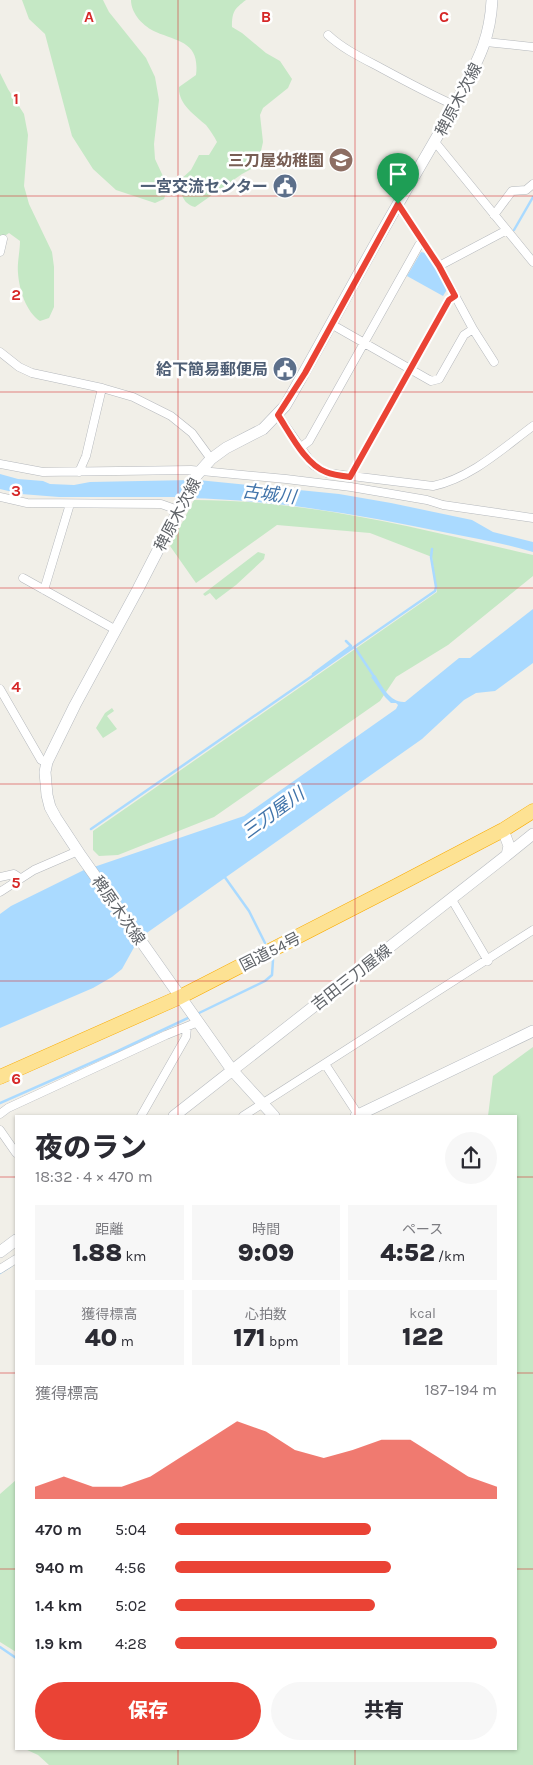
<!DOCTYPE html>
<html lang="ja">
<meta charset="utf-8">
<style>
body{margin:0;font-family:Karla,"Noto Sans JP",sans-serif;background:#f7f7f7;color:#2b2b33;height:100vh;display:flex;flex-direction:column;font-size:19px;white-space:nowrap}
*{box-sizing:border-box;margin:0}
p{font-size:16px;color:#7c7c81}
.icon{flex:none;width:28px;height:28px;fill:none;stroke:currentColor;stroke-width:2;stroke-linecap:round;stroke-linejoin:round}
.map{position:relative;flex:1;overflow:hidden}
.sheet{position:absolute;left:15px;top:1115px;width:502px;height:635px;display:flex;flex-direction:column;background:#fff;border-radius:0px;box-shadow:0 1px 4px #0004}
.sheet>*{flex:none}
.pin{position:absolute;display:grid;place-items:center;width:42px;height:42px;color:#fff;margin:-51px -21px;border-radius:50% 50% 50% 0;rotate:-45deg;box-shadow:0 0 5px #0007}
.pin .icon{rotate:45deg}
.round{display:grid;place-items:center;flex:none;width:52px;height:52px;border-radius:26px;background:#f7f7f7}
.head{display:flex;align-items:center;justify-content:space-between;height:85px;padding:0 20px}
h1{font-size:28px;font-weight:800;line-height:38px}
.metrics{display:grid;grid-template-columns:repeat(3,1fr);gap:8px;height:85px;padding:5px 20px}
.metrics div{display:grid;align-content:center;border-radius:0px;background:#f7f7f7;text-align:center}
.metrics b{font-size:25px;font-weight:800}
.metrics small{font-size:14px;font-weight:400}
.metrics p{font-size:14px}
.chart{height:140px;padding:10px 20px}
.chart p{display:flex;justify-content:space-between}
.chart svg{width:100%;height:90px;margin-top:5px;fill:#ea4335;opacity:.7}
.button{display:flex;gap:10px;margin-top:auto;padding:10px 20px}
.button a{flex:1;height:58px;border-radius:30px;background:#ea4335;color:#fff;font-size:20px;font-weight:800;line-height:58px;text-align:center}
.button a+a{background:#f7f7f7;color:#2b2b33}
ul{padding:0 20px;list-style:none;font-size:16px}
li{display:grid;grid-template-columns:80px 60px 1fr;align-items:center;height:38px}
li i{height:12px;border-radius:6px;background:#ea4335}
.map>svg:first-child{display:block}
.green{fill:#c5e8c5}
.water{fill:#aadaff}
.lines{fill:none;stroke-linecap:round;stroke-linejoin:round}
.stream{stroke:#aadaff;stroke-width:2.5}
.street-casing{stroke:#b5b8bc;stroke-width:9}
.secondary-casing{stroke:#b6babf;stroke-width:12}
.highway-casing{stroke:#f9ab00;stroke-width:15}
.street{stroke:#fff;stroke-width:8}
.secondary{stroke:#fff;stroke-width:11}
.highway{stroke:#fde293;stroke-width:14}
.route-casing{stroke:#fff;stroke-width:10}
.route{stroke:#ea4335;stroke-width:6}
.grid{fill:none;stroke:#d62828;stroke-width:1;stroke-opacity:0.55}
.labels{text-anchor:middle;stroke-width:5;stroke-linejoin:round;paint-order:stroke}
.street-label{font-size:16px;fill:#5f6368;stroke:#fff}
.education-label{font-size:16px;font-weight:bold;fill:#785e54;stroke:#fff;text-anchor:end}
.service-label{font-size:16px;font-weight:bold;fill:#4e5e75;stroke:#fff;text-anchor:end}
.water-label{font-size:18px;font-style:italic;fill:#4174aa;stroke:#fff}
.grid-label{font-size:16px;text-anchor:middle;font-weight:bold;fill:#d62828;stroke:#fff;stroke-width:5;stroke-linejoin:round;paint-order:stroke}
</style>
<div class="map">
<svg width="533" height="1765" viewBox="0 0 533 1765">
<rect width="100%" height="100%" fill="#f1efe8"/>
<path class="green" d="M22,0h81l6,12 37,46 9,19 4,23 -5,44 1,15 13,28 -4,12 -9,4 -39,-13 -23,-21 -21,-33 -27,-102 -16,-15z
M131,0h115c-12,9 -14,12 -14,27l10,6 24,20 14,8 12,18 -4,9 -25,20 -3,7 3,27 -4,18 -4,7 -13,7 -47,33c-14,-4 -14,-15 -15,-27l11,-10 8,-15h10l8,-13c-3,-6 -7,-12 -11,-17 -11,-10 -28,-21 -27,-38l17,-12c4,-33 -17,-33 -40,-43 -12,-5 -25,-18 -25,-32z
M0,73l8,16 16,25 4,21 -4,51 5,18 23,48 2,15v40l-5,11 -9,3c-14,-9 -21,-32 -22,-48 -1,-10 2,-22 2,-32l-11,-8 -9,6z
M194,500c117,0 226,29 339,55v21l-85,69 -52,32 -16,24 -166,116 -96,38 -19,1 -6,-6v-19l344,-239 -5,-35 -62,-24 -93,-8 -81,58 -26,-37z
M258,552l7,2 -1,5 -28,26 -20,15 -6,-7 -5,3 -2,-2z
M112,708l2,3 -7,5 10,13 -14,9 -7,-10 9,-15z
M533,1047v718h-484l-11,-10 -13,-6h491v-633h-28l5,-40z
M16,1480v172l-16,-10v-148z"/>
<path class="water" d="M421,252l4,1 23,35 -5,8 -36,-20z
M0,474l18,5 25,2 7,3 24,1 16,-3 102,-2 -11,17h-122l-38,-3 -21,-5z
M198,480l141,14 52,9 81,17 21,12 40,10v10c-28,-9 -57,-13 -85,-19 -86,-18 -172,-33 -260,-35z
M533,609v54l-38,28 -19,2 -12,7 -42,39 -281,198 -50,-69 153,-52 152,-107 2,-4 -2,-2h-5l-6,-6 -14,-20 4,-2c7,11 15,28 30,27l54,-44h11z
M86,869l51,73 -15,27 -10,8 -19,11 -93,40v-114l11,-8z"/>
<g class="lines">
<path class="stream" d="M514,230l19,-33
M355,648l20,30
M313,674l38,-28 -5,-5
M91,829l344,-238 1,-4 -5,-30 1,-8
M224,876l25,35 16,32
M197,1014l68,-33 7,-6 1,-15
M0,1103l118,-52 72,-34
M0,1273l11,-7
M0,1647l16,11"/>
<defs>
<path id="street" d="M328,35c15,14 34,23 53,33 24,13 48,26 73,37
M486,42l47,5
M435,142l98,120
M494,215l18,-24 14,-1 7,-6
M0,252l3,-13
M439,266l68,-36
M331,324l100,57 8,-2 25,-44 9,-6 -34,-63 -41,-62
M473,329l21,33
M0,352l19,15 13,6 70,15 31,9 38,19 21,17 19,26
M278,415l35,50 14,8 106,13c38,-8 69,-37 100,-60
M300,448l9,-7 110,-196 4,-3
M0,464l43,8 148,-2 95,9 65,8 76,13 16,5 90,13
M79,472l7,-16 16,-68
M350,477l99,-177 6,-4
M0,497l27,6 134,1 17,6
M23,578l93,52
M44,590l26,-86
M0,689l41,71 6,2
M0,877l14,-3 6,4
M0,892l34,-22 44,-19
M451,898l37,63
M325,1064l34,52
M0,1114l8,-6 158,-73 32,-13
M141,1116l45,-79 1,-10
M243,1116l290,-186
M0,1130l16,23
M0,1269l16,-10"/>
<path id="secondary" d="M507,855l26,-21
M174,1116l333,-261 2,-9 -6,-16
M274,1116l-42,-46 -151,-214 -25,-38 -6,-11 -3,-12 -2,-23 2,-10 28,-57 63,-116 58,-113 15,-17 15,-11 37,-19 22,-23c39,-67 74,-135 113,-202 20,-35 41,-69 60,-105 18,-36 32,-57 34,-99
M356,1116l177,-85
M0,1252l16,-12"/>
<path id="highway" d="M0,1077l180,-80 216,-111 107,-56 30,-19"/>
</defs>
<use href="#street" class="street-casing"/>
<use href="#secondary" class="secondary-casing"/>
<use href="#highway" class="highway-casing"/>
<use href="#street" class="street"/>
<use href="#secondary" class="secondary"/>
<use href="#highway" class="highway"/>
</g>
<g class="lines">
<defs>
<path id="route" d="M398,204l41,62 16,30 -6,4 -99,177c-8,-1 -17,-2 -24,-5 -21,-8 -36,-39 -48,-57l27,-42z"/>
</defs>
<use href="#route" class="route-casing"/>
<use href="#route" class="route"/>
</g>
<path class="grid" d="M178,0v1116M355,0v1116M0,196h533M0,392h533M0,588h533M0,784h533M0,981h533M0,1177h16M516,1177h17M0,1373h16M516,1373h17M0,1569h16M516,1569h17M178,1749v16M355,1749v16"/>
<defs>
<symbol id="school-disc" viewBox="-11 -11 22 22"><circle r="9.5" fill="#8d6e63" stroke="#fff"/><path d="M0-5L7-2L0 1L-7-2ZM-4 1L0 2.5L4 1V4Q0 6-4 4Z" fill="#fff"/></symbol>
<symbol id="civic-disc" viewBox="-11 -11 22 22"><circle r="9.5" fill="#5c6f8a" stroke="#fff"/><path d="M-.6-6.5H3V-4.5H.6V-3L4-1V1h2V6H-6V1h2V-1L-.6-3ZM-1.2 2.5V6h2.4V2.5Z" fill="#fff"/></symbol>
</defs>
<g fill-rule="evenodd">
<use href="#school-disc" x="327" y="146" width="28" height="28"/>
<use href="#civic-disc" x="271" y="172" width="28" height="28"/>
<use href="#civic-disc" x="271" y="355" width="28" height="28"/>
</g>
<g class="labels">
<g class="street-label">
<text transform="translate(458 99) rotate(-62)" y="6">稗原木次線</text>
<text transform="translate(177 514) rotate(-62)" y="6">稗原木次線</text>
<text transform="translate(119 910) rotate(55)" y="6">稗原木次線</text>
<text transform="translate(270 951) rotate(-27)" y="6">国道54号</text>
<text transform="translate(351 977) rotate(-38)" y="6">吉田三刀屋線</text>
</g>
<g class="education-label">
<text x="324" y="166">三刀屋幼稚園</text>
</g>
<g class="service-label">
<text x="268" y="192">一宮交流センター</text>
<text x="268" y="375">給下簡易郵便局</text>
</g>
<g class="water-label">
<text transform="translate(269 494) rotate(7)" y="6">古城川</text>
<text transform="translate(273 813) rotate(-36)" y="6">三刀屋川</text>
</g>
</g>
<g class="grid-label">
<text x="89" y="22">A</text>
<text x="266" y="22">B</text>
<text x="444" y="22">C</text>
<text x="16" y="104">1</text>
<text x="16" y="300">2</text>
<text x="16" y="496">3</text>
<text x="16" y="692">4</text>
<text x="16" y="888">5</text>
<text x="16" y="1084">6</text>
</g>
</svg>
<div class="pin" style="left:398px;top:204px;background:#1e9e55"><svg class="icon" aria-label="arrive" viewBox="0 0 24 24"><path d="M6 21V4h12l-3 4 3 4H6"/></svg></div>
<section class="sheet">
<div class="head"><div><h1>夜のラン</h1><p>18:32 · 4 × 470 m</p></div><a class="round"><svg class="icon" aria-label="share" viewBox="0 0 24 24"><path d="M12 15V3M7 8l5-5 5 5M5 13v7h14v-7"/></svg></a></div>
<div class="metrics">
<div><p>距離</p><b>1.88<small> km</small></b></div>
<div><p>時間</p><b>9:09</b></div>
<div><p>ペース</p><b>4:52<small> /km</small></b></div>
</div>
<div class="metrics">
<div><p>獲得標高</p><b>40<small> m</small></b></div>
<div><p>心拍数</p><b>171<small> bpm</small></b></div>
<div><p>kcal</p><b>122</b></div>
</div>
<div class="chart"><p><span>獲得標高</span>187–194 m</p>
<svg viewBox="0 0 160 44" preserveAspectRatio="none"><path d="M0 44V38L10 33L20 38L30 38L40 33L50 24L60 15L70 6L80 11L90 20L100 24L110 20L120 15L130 15L140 24L150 33L160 38V44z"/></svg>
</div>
<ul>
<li><b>470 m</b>5:04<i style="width:61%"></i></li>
<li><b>940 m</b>4:56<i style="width:67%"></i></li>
<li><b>1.4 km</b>5:02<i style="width:62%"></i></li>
<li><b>1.9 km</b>4:28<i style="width:100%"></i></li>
</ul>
<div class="button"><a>保存</a><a>共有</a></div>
</section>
</div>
